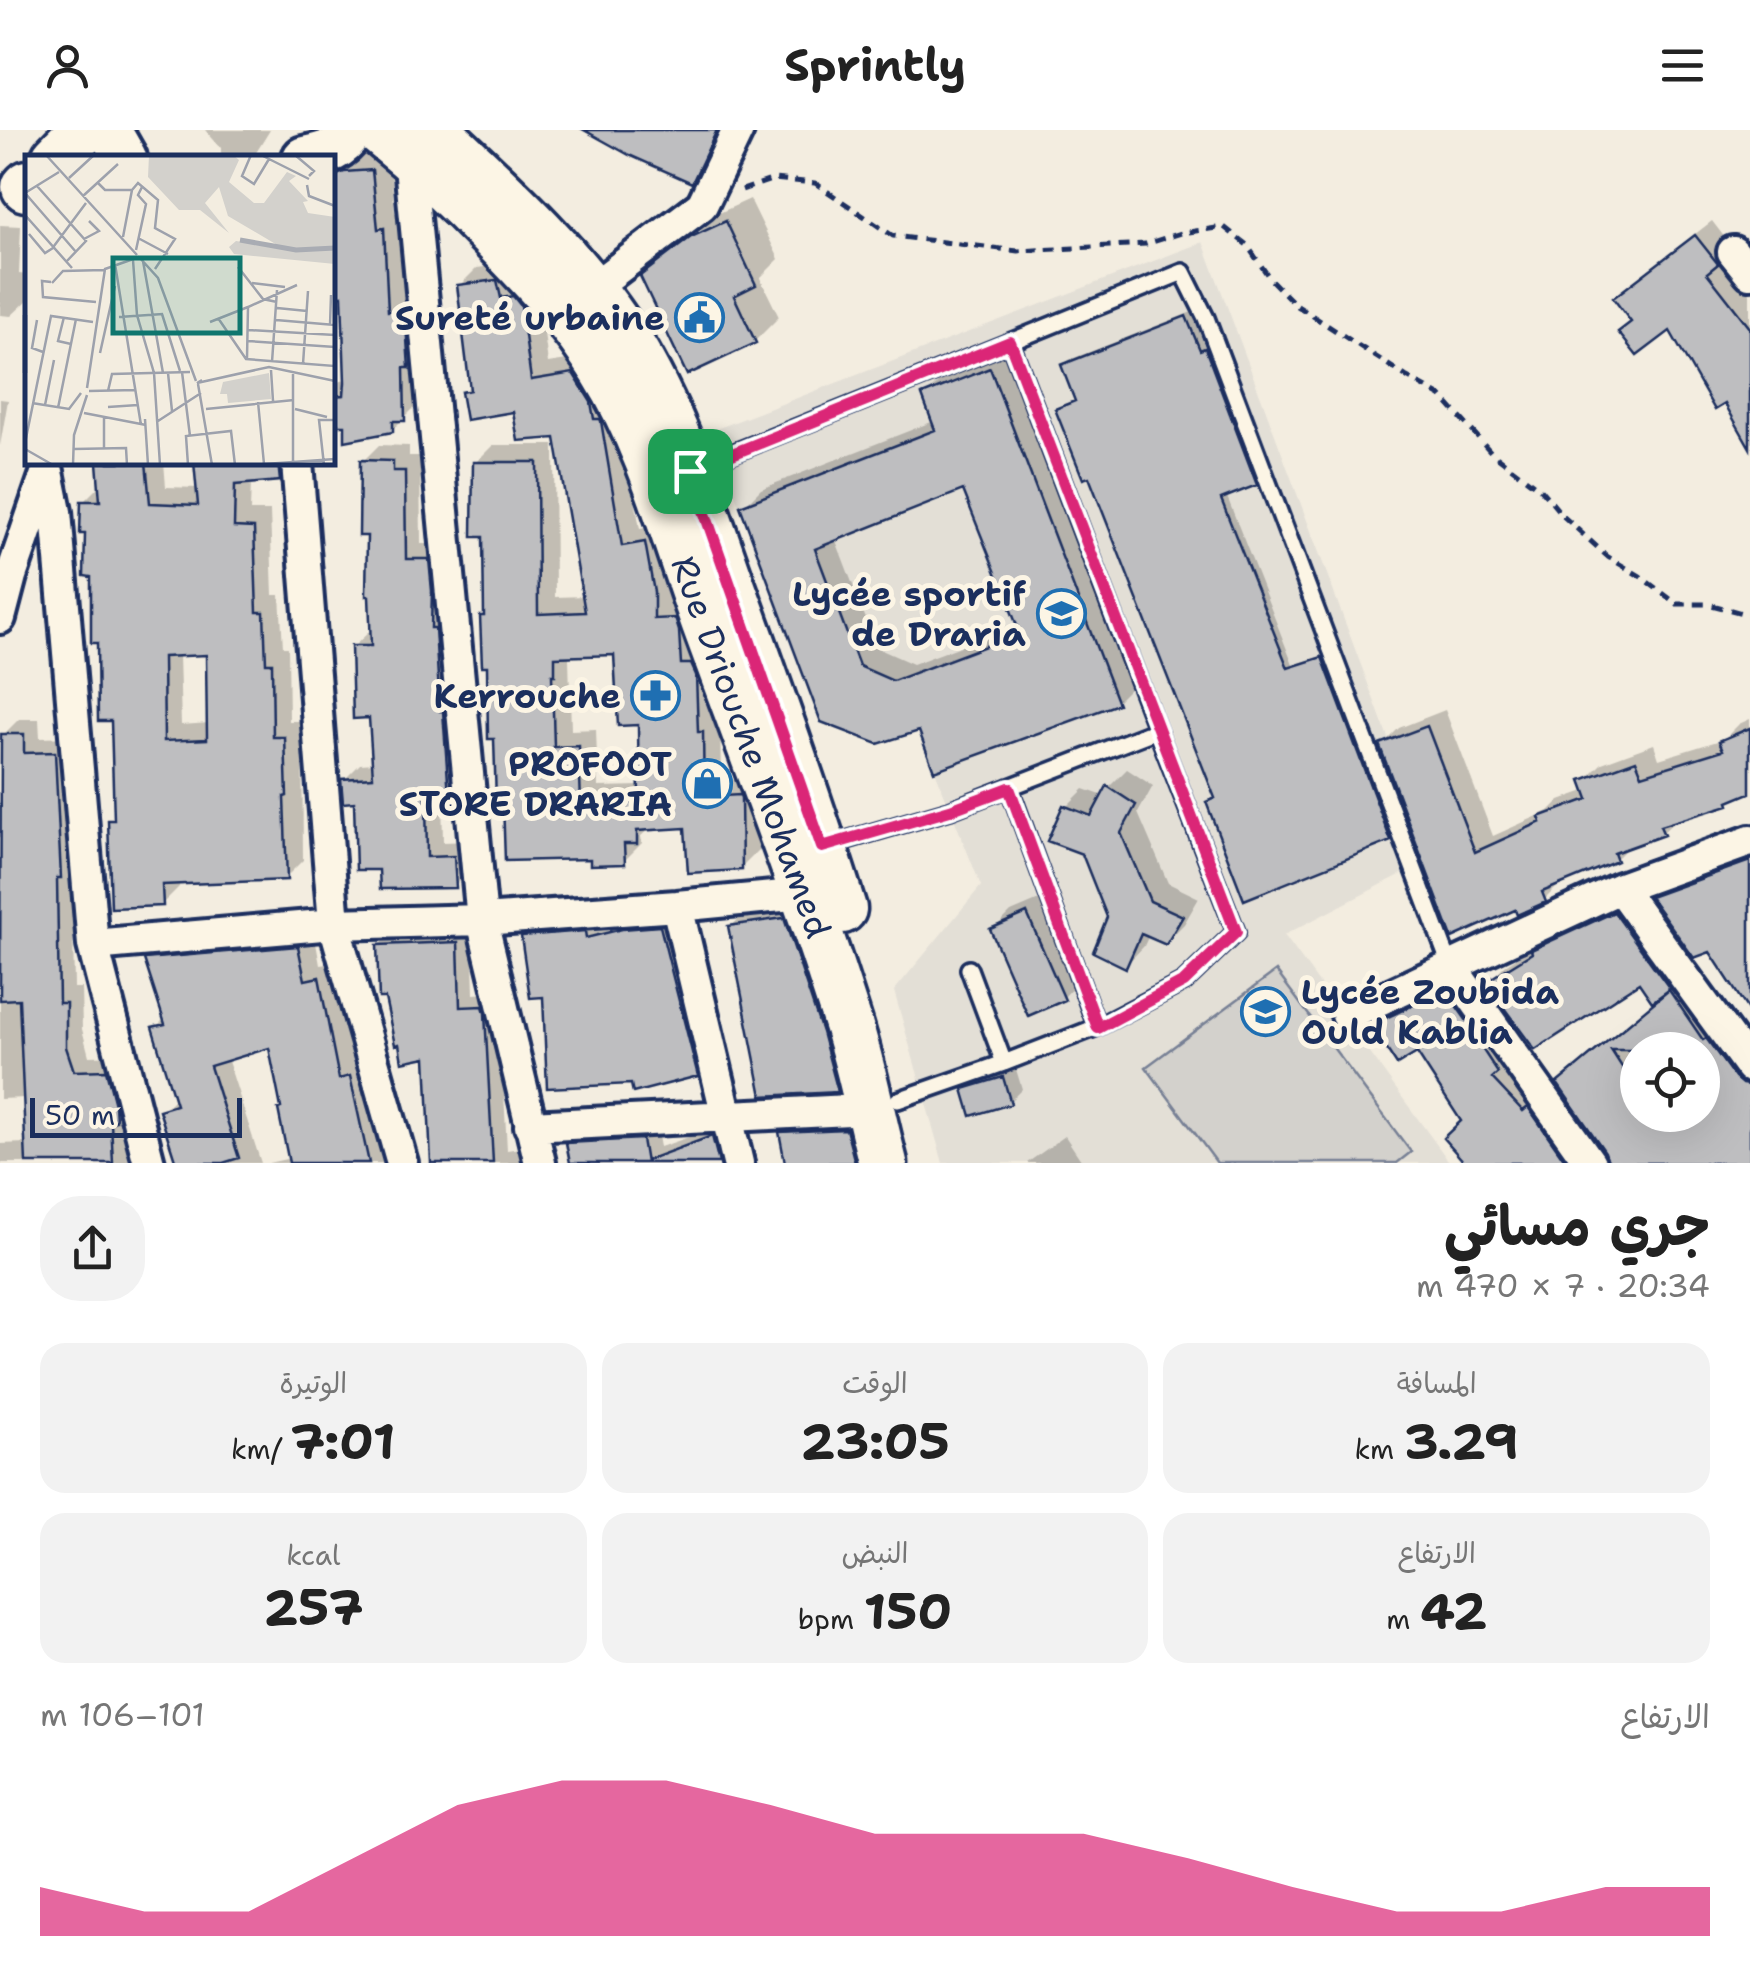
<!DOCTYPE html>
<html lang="ar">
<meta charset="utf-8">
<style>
body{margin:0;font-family:"Shantell Sans","Playpen Sans Arabic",sans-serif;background:#f2f2f2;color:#222;direction:rtl;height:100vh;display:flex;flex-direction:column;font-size:38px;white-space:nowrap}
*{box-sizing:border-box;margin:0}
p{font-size:32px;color:#767676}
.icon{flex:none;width:55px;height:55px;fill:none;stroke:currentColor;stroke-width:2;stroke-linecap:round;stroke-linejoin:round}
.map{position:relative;height:1033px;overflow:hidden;direction:ltr}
.drawer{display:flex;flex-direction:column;background:#fff;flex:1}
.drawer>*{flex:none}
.tools{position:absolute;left:1620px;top:902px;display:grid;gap:20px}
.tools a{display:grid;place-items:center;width:100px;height:100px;border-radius:50%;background:#fff;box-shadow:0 10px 40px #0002;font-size:50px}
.scale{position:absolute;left:30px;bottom:25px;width:212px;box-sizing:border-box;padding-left:10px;border:5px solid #1b2f5e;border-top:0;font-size:28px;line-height:35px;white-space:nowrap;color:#1b2f5e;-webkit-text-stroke:8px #fcf5e5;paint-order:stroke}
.pin{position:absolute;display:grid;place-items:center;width:85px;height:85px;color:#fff;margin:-42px;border-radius:20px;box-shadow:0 5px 15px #0006}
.round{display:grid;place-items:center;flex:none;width:105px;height:105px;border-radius:40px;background:#f2f2f2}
.headline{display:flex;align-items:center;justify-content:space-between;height:170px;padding:0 40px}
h1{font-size:55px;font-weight:700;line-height:75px}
.figures{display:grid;grid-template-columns:repeat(3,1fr);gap:15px;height:170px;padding:10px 40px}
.figures div{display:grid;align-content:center;border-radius:25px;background:#f2f2f2;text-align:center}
.figures b{font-size:50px;font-weight:700}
.figures small{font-size:28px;font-weight:400}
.figures p{font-size:28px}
.chart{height:280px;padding:20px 40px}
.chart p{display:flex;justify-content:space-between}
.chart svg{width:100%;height:180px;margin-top:10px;fill:#db2777;opacity:.7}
header{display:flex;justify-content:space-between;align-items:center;height:130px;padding:0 40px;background:#fff;font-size:45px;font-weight:700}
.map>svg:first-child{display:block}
.built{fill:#e3dfd6}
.green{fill:#d3d1cc;stroke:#778095;stroke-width:2.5}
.shadow{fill:#0003;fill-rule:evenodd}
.building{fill:#bebec0;stroke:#1b2f5e;stroke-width:2.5;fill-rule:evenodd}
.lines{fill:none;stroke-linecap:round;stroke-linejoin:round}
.service-casing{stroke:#1b2f5e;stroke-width:22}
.minor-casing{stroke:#1b2f5e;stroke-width:38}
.secondary-casing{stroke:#1b2f5e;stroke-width:50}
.primary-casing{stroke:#1b2f5e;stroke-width:55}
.path{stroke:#1b2f5e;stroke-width:5;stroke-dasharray:10 8;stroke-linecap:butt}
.service{stroke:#fcf5e5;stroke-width:15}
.minor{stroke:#fcf5e5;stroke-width:30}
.secondary{stroke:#fcf5e5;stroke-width:42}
.primary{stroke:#fcf5e5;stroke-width:48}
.route-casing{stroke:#fff;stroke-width:20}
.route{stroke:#db2777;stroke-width:12}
.labels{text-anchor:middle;stroke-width:10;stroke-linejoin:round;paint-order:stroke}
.poi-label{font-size:35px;font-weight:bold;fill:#1b2f5e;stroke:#fcf5e5;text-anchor:end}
.street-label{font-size:35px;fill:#1b2f5e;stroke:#fcf5e5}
.inset-river{fill:none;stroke:#a9acb3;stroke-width:5}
.inset-road{fill:none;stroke:#9da1ac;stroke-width:2.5}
.view{fill:#0f766e;fill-opacity:0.15;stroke:#0f766e;stroke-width:5}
.inset-edge{fill:none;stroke:#1b2f5e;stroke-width:5}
</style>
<header><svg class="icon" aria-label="menu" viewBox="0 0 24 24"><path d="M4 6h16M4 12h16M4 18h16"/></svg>Sprintly<svg class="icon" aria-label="person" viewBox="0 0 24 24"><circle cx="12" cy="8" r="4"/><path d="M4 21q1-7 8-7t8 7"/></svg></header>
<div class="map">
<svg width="1750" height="1033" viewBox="0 0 1750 1033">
<rect width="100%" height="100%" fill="#f3ede0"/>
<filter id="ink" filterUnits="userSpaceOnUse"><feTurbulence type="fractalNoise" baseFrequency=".01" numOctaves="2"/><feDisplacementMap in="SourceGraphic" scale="20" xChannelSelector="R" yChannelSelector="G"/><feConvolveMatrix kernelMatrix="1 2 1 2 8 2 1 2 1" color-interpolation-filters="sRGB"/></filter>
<g filter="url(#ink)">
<path class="built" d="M1203,112l230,616 -149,77 166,228h-507l-49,-172 87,-105 -62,-155 -98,-9 -110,-291z"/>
<path class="green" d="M1276,841l135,181 -14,11h-180l-71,-96z"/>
<path class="shadow" d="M205,0h65l-16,26 45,-5 3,7h-81v-10z
M587,0h141l-13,26 -24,24z
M389,23l6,60 5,-1 4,82h17v107l-29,29 -45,-8 -15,1v-40l14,-3 -2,-86h-12v-129l34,-11z
M750,69l29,60 -19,19 19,39 -24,24 -112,-65 22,-22v6l37,-28 -3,-4 18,-14z
M1712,91l20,26 -10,10 28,36v150l-24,-42 -55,-74 -38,-7 -17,-22 16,-15z
M0,95l21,1 -2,48 9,1v25l-17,16 -11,-1z
M515,133l23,24 10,76 44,-7 26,46 22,127 22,-4 8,48 1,29 22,-1 27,114 1,65 37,-1 1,71 -18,18 -53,-43 -38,3 -9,8 1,7 -18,18 -32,-4 -86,-59 -24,-181 4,-4 -1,-78 -10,-72 18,-18h61l1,152 30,-1 -28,-165 -42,-22 -51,-17 8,-8 -13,-98 18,-18zM617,522l24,71v63l-43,1 -2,-58 -25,1 -2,-72 4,-4z
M1192,182l13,35 6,-3 50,133 -6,5 -29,12 67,171 34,-11 68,180 -5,5 -181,-36 8,-7 -126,-322 -33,-65 6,-5 13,-5 -13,-33 5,-6z
M1009,221l126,332 -18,18 -182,67 -15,-41 -97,-7 -80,-213 18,-18 173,-68 -9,-25 18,-18zM964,357l55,137 -106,40 -36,-16 -42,-110z
M0,269l8,1 -8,46z
M379,315l30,1v10h11l1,88h23l20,232 -16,17h-6l1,49 26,-1 2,28 -16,16 -73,-18 -25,-68 -13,-19 16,-16 15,-1 -4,-47 -18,-69 17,-16h3l-3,-98 -8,-71z
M99,332h65l2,25 33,1 -2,-26h89l-17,18 -18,1 -1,30h20l3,84h7l3,52h5l1,74h13l1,139 -17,17 -107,5v5l-17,17 -52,-83 7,-6 -4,-97 -14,-78 -5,-66 -11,-72 18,-18zM209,522l1,71 -29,2 -2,-71z
M1445,580l48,126 56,-25 11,-11 28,-10 -4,-9 18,-18 52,-19 5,15 65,-20 15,-15 11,-5v71l-72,28 -16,15 -32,12 -14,14 -54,23 -18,18 -26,12 -136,-167 17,-17z
M19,589h20l1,19 30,-1 4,251h7l1,41 7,27 33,-1 5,52 1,56h-128v-19l27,-1 -1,-45 -26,1v-351l3,-4v-9z
M1127,639l26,17 -15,27 30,70 31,15 -15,26 -18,18 -17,-7 -5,11 -18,19 -60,-158 18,-18 20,7 5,-9z
M1750,722v148l-39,-51 -58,-52 16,-15z
M1632,766l118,157v110h-283l-21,-25 18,-18 -47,-71 -43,-24 20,-20 71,-33 138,189 9,2 -4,-12 -48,-67 20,-20 75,-63 -16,-21 -151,2 17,-17 38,-24 8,-8zM1638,920h64v65h-64z
M1046,767l35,82 -18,19 -70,-68 18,-18z
M799,774l53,170 -15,15 -106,-162 15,-16z
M677,780l37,147 -17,17 -65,7 -87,-87 -21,-57 17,-17z
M472,798l2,66 24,-2 1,5 8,153 25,-4 4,17h-77l-31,-109 -49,-108 15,-15z
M314,802l6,33 14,-2 20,102 11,-3 23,101h-120l23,-5 -20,-113 -44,13 34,105h-82l-17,-52 14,-14 -21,-69 11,-11 -19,-57 15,-15z
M1015,936l7,23 -13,13 -43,-12 12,-12z
M864,982l18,51h-93l-8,-30 19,-18z
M727,994l15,39h-170l-4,-19 15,-15 73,-3 4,21z
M1065,1006l18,27h-56z"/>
<path class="building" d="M584,0h133l-25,53 -63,-28z
M372,40l6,59 6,-1 4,83 17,-1 4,58h-5l1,53h-12v11l-48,9v-16h-13v-29l12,-1 1,-13 -3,-86 -10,1v-120l12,-5z
M726,91l30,64 -22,11 22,47 -69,32 -47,-99 51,-39z
M1695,105l23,29 -11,9 43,55v120l-25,-44 -10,6 -45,-79 -33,25 -19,-24 13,-10 -18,-24z
M497,150l4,18 12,-2 8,10 10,74 42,-7 18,29 3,17h6l1,2 21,125 23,-4 9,50v27l21,-1 4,13 2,33h10l5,11 2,57h5l1,65 36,-2 1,3 1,72 -54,3 -3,-45 -48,3v13h-13l1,20 -35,1v-6l-85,2 -2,-60h-7l-2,-62h-6l-1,-73h-5l-2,-50h4l-1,-79h-11l1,-75h64l1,152 47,-2 -30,-174 -37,3 -5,-29 -47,8 -5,-28 9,-2 -13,-105zM614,525l4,71 20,-1 1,77 -58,2 -2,-58 -25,1 -2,-72h3v-18z
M1186,186l14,34 5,-2 52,137 -36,14 67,169 34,-11 69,184 -147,59 -38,-98 9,-4 -126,-321 -6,2 -28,-70 20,-8 -14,-36z
M990,238l128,336 -184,67 -15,-40 -41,13 -57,-22 -81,-216 195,-76 -13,-35zM963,360l57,143 -127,48 -34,-15 -44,-117z
M360,330l33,1v10h12l1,88h23l3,32 -1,37h4l5,83h3l6,84 -23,2 1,60 27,-1 2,32 -76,1 -1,-19h-23l-2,-68 -11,1 -2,-24 32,-2 -4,-59 -16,1 -2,-73h20l-2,-50h-3l1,-60h-8z
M97,332h49l4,41 48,2 -4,-43h84l2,19 -45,4 -1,42 20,1 3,84h7l2,51h6l1,74h12l2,59 -3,1 3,83 -125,5 1,21 -52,2 -3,-88h6l-3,-99h-13l-1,-78h-6v-66l-7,-1 1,-42h-5l1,-33h19zM206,525l1,84 -43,2 -1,-84z
M1427,596l48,126 66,-30 -2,-5 49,-18 -7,-19 55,-20 6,15 81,-25 -4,-9 31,-13v65l-22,9 1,3 -69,21 4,9 -50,18 3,8 -75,31 4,10 -29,13 -2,-5 -63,28 -73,-194z
M1,604h23v19l31,-1 6,126h-4l2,125h7v44l8,24 32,-1 9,35 1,16 -5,1 2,41h-87l-7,-164 -19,1z
M1107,656l29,19 -15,28 29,68 33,15 -17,29 -25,-11 -15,34 -33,-16 14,-35 -25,-63 -35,-13 16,-36 28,11z
M1750,731v152l-40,-61 -16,6 -44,-61z
M1614,782l56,77 -18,13 -13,-19 -104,67 -50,-68 47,-29 -1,-3z
M1027,783l38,87 -37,16 -38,-87z
M784,788l38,114 16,60 -76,4 -34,-170z
M660,796l38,150 -65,17 -2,-9 -84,4 -4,-91 -13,1 -9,-62 64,-5 1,7 36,-9z
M458,812l2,65 23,-1 2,7 8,150h-62l-5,-106 -24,5 -3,-18 -4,1 -10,-47h-6l-2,-53z
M298,816l7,34 14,-3 20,102 11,-3 19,87h-80l-11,-54 3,-1 -12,-60 -59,18 29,92 -16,5h-47l-17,-53 17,-5 -24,-78 13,-3 -21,-65z
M1445,860l39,55 -3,2 17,26 -6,5 31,33 5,-4 39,56h-102l-22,-25 18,-17 -44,-68 -20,12 -26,-40z
M1669,860l34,50 3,-2 29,40 7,6 8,1v78h-142l-3,-11 -48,-69zM1611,920h91v65h-64v-23z
M1003,947l8,27 -40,12 -8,-27z
M846,999l9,34h-70l-6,-31z
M712,1006l7,27h-72v-3z
M642,1009l4,24h-76l-4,-20z"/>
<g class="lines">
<defs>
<path id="service" d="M1010,212l173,-70 23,46 244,647
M693,339l317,-127 147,388 -207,80 -124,36
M1009,657l88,240 87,-45 52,-50 -79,-202
M969,839l35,94 93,-36
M898,970l106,-37"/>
<path id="minor" d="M409,25l73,765 58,243
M1733,122l17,21
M590,160l112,-85 36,-75
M46,332l10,50 37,433 56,218
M297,332l37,462 68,239
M0,488l11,-42 35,-102
M1620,758l130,179
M677,776l61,257
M93,815l241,-21 148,-4 195,-14 127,-12
M1450,835l140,198
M1347,885l273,-127 130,-47
M530,996l339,-17"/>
<path id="secondary" d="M109,0l16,28
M304,28c24,-5 35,-7 50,-28"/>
<path id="primary" d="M378,0c41,33 80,69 117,108 42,43 78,81 110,133 48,77 70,168 101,253 48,132 100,265 142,400 14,45 23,93 35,139
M435,0c67,62 145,134 193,212 46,74 74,163 103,245 39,107 77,214 111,322
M56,28l27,-28
M26,57l2,-2"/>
</defs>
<use href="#service" class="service-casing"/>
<use href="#minor" class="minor-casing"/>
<use href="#secondary" class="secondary-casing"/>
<use href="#primary" class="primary-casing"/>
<path class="path" d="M742,60l32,-11 41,4 78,53 125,15 128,-7 35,-11 43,-6 23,18 24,35 25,25 111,72 34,19 50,56 49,37 24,28 44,40 32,19 37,28h31l42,11"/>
<use href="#service" class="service"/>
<use href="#minor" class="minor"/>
<use href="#secondary" class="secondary"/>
<use href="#primary" class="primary"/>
</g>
</g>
<g class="lines" filter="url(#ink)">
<defs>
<path id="route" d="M1010,212l226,590 -52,50 -86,46 -89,-240 -59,22 -128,37 -132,-376z"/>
</defs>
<use href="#route" class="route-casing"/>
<use href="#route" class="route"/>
</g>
<defs>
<symbol id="civic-ring" viewBox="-11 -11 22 22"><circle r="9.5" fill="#fcf5e5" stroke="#1f6fb2" stroke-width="1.5"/><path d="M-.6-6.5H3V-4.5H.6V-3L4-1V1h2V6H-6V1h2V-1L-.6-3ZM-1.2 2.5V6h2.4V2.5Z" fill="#1f6fb2"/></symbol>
<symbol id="school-ring" viewBox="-11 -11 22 22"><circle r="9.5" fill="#fcf5e5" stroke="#1f6fb2" stroke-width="1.5"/><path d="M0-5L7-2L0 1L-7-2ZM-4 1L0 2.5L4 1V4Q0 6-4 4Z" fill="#1f6fb2"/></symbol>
<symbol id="pharmacy-ring" viewBox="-11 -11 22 22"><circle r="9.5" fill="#fcf5e5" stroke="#1f6fb2" stroke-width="1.5"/><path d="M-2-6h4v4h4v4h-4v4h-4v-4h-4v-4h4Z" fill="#1f6fb2"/></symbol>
<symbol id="shop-ring" viewBox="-11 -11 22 22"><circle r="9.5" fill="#fcf5e5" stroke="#1f6fb2" stroke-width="1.5"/><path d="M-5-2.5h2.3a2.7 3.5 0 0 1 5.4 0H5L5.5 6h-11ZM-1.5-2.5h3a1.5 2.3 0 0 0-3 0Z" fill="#1f6fb2"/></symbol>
</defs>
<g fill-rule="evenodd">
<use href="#civic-ring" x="672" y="160" width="55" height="55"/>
<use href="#school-ring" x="1034" y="456" width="55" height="55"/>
<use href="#pharmacy-ring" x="628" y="538" width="55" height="55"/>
<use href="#shop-ring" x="680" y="626" width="55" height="55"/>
<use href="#school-ring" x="1238" y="854" width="55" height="55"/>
</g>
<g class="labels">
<g class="poi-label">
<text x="665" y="200">Sureté urbaine</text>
<text x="1026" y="476">Lycée sportif<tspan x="1026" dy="40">de Draria</tspan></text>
<text x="621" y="578">Kerrouche</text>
<text x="672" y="646">PROFOOT<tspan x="672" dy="40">STORE DRARIA</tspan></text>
<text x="1301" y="874" text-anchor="start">Lycée Zoubida<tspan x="1301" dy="40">Ould Kablia</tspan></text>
</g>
<g class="street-label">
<text transform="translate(751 617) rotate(70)" y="12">Rue Driouche Mohamed</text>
</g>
</g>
<g transform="translate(25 25)">
<rect width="310" height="310" fill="#f3ede0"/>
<path d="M124,0h84l6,5 -10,22 25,21h10l23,-31 9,4 -7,5 19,20 -5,1 5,11 27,4v47l-101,-10 -5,-7 7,-6 48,8 -56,-33 -9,-29 -14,16 24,30 -29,-23h-21l-31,-33zM244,218l2,26 -43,4 -1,-9h-7l3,-12z" fill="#d3d1cc"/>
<path class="inset-river" d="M215,85l56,10 39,-2M0,160v58"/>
<path class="inset-road" d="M21,0l91,100M226,0l-9,21 12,8 15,-25M236,0l48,24M270,0l19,16 -5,5M44,23l25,-23M73,28l7,7h27l-9,47M282,30l2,11 26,10M12,31l49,55 -20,21M107,35l6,-7 20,17 -3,28 20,11 -20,30M0,38l51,59M0,38l34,-21M58,41l35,-32M0,60l47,53M4,79l16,19 8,-5M113,83l30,16M59,84l15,-8 -10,-10M29,91l32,-43M111,95l10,-46 -8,-9 4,-8M114,102l19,21 38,103M108,105l4,55 17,58 6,92M118,106l20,112M90,109l26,161M213,112l25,32 14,3M26,127l-9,-1 1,16 53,5M27,128l11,-12 41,-1M227,128l33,4M252,153l30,3M137,159l18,57M39,162l-6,24 13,3M94,162l44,-3M193,163l28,41 88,7 1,-6M12,165l-5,28 11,4M251,165l59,5M185,167l38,-15M305,170l1,-30M223,175l87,5M223,186l87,6M75,198l15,-67M222,203l1,-51 49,-22M247,207l5,-72M278,209l5,-73M246,215l2,31M157,217l8,64M143,218l4,38M268,219v88M177,225l-5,3 72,-16 66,14M173,229l14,81M62,233l18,-119 34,-12M64,236l47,-1M83,236l4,-17 78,-2M233,247l6,62M7,248l37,6 12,-16M20,250l9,-45M83,252l30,-2M33,253l18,-89M181,254l88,-9M270,254l32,8M59,258l62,12M79,262v32M120,264l3,46M133,266l43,-28M0,288l26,-127 42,6M0,294l28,16M49,294l52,-1 1,17M48,310l1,-30 13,-40M163,310l-2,-29 45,-5 4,34M226,310l84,-6M299,310l-5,-45h16"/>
<path class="view" d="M88,103h127v75h-127z"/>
<rect width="310" height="310" class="inset-edge"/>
</g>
</svg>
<div class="tools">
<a><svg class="icon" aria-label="locate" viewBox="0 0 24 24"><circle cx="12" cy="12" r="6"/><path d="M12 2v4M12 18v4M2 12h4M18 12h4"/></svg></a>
</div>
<div class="scale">50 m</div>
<div class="pin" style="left:690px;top:341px;background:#1e9e55"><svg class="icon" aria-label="arrive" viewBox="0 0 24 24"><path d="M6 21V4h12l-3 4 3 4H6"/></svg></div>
</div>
<section class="drawer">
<div class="headline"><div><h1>جري مسائي</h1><p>20:34 · 7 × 470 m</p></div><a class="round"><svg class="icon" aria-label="share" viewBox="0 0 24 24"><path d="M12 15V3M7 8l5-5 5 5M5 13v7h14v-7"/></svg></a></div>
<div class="figures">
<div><p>المسافة</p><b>3.29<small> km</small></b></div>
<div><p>الوقت</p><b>23:05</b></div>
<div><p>الوتيرة</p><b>7:01<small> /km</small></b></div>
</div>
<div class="figures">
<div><p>الارتفاع</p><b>42<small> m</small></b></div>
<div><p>النبض</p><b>150<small> bpm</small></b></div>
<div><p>kcal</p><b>257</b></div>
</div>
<div class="chart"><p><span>الارتفاع</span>101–106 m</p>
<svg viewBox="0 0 160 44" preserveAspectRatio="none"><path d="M0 44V32L10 38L20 38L30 25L40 12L50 6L60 6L70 12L80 19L90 19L100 19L110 25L120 32L130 38L140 38L150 32L160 32V44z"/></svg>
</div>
</section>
